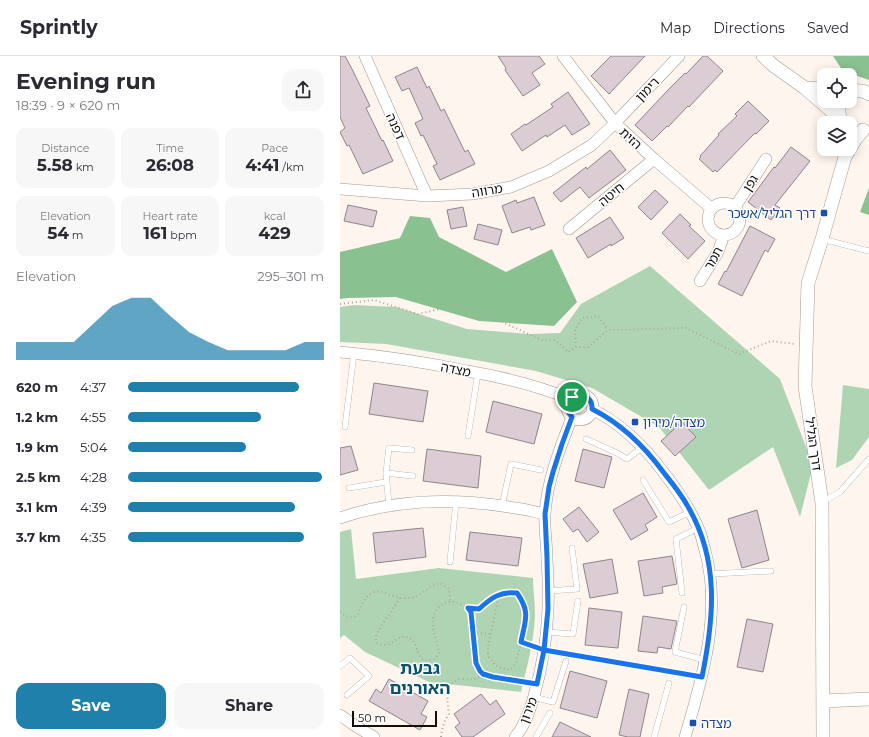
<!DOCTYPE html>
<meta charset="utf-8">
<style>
body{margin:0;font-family:Montserrat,"Noto Sans Hebrew",sans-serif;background:#f7f7f7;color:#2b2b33;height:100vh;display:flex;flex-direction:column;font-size:15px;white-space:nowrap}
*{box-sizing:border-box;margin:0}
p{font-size:13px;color:#7c7c81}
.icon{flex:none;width:22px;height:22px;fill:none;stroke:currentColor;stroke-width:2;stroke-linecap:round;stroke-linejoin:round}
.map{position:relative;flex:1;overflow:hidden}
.panel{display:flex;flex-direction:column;background:#fff;width:340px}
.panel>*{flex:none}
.buttons{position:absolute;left:477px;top:12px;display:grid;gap:8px}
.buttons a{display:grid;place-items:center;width:40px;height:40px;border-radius:8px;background:#fff;box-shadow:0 2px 10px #0003;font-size:20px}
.scale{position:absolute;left:12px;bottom:10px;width:85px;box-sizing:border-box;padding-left:4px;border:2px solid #130f0c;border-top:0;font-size:11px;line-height:14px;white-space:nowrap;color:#130f0c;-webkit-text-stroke:3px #fff;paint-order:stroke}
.pin{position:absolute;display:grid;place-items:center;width:34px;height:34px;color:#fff;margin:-17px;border:2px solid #fff;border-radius:50%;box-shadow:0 1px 4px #0007}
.round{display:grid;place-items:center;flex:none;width:42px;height:42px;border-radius:12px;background:#f7f7f7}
.summary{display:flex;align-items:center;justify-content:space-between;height:68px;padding:0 16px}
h1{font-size:22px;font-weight:700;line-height:30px}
.stats{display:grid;grid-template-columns:repeat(3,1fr);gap:6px;height:68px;padding:4px 16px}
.stats div{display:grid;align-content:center;border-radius:10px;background:#f7f7f7;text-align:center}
.stats b{font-size:17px;font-weight:700}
.stats small{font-size:11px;font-weight:400}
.stats p{font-size:11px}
.chart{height:112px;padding:8px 16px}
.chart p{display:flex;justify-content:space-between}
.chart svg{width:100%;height:72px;margin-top:4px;fill:#1e80ab;opacity:.7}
.button{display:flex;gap:8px;margin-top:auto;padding:8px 16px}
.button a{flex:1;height:46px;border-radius:12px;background:#1e80ab;color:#fff;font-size:16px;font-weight:700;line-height:46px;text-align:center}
.button a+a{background:#f7f7f7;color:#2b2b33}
ul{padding:0 16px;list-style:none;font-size:13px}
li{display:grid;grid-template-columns:64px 48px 1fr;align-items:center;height:30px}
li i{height:10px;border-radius:5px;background:#1e80ab}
header{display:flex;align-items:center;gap:24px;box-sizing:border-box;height:56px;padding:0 20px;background:#fff;border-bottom:1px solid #e1e1e2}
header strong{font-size:19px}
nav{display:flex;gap:22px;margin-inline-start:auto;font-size:14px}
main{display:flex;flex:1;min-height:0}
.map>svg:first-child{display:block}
.green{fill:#afd4b3}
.forest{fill:#8ac191}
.building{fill:#dbcdd3;stroke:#908489}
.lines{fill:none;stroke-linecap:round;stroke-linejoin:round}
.service-casing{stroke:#a39991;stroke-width:6}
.minor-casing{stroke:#a39991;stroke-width:12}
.tertiary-casing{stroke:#a39991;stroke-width:14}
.path{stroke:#ada6a0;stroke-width:2;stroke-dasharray:1 3;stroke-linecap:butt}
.service{stroke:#fff;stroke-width:5.5}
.minor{stroke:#fff;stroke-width:11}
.tertiary{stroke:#fff;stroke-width:13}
.route-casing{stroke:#fff;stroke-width:8}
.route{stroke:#1a73e8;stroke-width:5}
.transit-dot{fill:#1a4fb4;stroke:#fff;stroke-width:1.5}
.labels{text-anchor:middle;stroke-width:3;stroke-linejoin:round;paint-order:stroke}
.street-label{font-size:13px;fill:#130f0c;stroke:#fff}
.transit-label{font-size:13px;fill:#164399;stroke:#fff;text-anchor:start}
.district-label{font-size:17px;font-weight:bold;fill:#0b516e;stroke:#fff}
</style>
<header>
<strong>Sprintly</strong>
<nav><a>Map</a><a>Directions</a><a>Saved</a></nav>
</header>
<main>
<section class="panel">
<div class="summary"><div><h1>Evening run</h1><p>18:39 · 9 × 620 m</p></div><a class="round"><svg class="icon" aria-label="share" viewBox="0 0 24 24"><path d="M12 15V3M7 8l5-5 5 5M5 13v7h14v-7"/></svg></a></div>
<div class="stats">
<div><p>Distance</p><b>5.58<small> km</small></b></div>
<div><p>Time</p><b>26:08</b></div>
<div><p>Pace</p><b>4:41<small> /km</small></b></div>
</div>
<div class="stats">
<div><p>Elevation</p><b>54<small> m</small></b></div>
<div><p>Heart rate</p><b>161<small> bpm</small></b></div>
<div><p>kcal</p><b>429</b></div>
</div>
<div class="chart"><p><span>Elevation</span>295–301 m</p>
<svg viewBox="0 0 160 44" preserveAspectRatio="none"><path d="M0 44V33L10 33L20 33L30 33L40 22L50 11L60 6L70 6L80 17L90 27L100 33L110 38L120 38L130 38L140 38L150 33L160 33V44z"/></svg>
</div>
<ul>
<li><b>620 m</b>4:37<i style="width:87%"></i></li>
<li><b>1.2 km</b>4:55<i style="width:68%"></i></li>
<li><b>1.9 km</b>5:04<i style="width:60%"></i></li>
<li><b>2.5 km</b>4:28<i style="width:99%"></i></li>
<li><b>3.1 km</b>4:39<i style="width:85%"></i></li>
<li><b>3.7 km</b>4:35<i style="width:90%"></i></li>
</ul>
<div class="button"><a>Save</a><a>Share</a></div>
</section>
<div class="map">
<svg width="529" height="681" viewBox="0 0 529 681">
<rect width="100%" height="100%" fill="#fef5ee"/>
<path class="green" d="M310,210l130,113 33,86 -13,52 -27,-70 -64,43 -50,-63 -67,-39 -56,-17 -150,-27 -46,-2v-35l14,-2 42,2 71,22 62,5 31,-1 21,-29z
M503,329l26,4v48l-17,23 -16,8z
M11,473l5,50 83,-11 94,10c0,12 2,25 2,37 -1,26 -8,52 -14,77l-92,-10 -64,-30 -21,-17 -4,3v-106z"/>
<path class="forest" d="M493,0h36v24l-26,-9z
M529,132v27l-9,-3z
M70,160l20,2 9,19 67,35 46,-23 25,53 -23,24 -75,-5 -83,-24 -48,1 -8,1v-47l60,-14z"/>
<path class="building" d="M0,0h5l7,13 18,37 -4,2 16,33 1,-1 10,21 -30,13 -14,-29 -2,1 -7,-14 5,-4 -5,-11z
M158,0h41l6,8 -13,9 8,12 -17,11 -18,-26 1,-2z
M271,0h34l-36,38 -18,-18z
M363,0h4l16,15 -34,36 -1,-1 -20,21 -1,-1 -15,15 -17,-16 34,-36 16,-16 1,1z
M77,11l10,21 2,-2 12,25 3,-2 21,43 3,-2 7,14 -35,16 -7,-14 4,-2 -14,-29 -2,1 -6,-13 8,-4 -14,-31 -7,3 -7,-14z
M228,36l22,32 -18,11 -7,-10 -18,12 -1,-2 -24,16 -11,-17 14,-10 1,1 27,-18 -2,-3z
M408,45l21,20 -13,13 -1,-1 -38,39 -2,-2 -2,2 -14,-13 2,-2 -1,-1 19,-21 -1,-1 19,-18 -2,-2z
M451,91l19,14 -35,44 5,3 -9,12 -23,-18 26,-35 1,1z
M270,94l16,20 -37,28 -9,-11 -19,15 -8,-9 33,-26 1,2z
M315,134l13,12 -17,18 -13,-13z
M194,141l11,28 -14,5 -1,-3 -18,6 -10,-27 14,-6 1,3z
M8,149l29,6 -4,16 -29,-6z
M123,151l4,19 -16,3 -4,-19z
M340,158l11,11 -2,1 16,15 -17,18 -26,-26z
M270,161l14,21 -13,8v-2l-23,14 -12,-20z
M138,168l24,6 -4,15 -24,-6z
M410,170l25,13 -7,13 -3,-2 -23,46 -24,-12 7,-13 1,1z
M34,327l54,8 -5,31 -54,-8z
M153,345l49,13 -8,30 -48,-12z
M342,366l14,15 -21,19 -14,-15z
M11,390l7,24 -18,5v-27z
M87,393l54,7 -3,32 -55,-7z
M243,393l29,8 -8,31 -29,-7z
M303,437l14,24 -12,8 3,5 -17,10 -18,-30z
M239,451l20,25 -12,10 -9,-13 -5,3 -10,-13z
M417,454l12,50 -27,8 -14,-49z
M83,472l3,29 -50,6 -3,-30z
M130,476l52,6 -4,28 -52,-6z
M332,500l5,28 -15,3 1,6 -19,3 -6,-35z
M272,503l6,34 -28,5 -7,-34z
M249,552l33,4 -4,36 -33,-3z
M303,560l34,5 -6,28 -13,-2 -1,6 -19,-2z
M407,563l26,5 -10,48 -26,-5z
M230,615l37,10 -10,37 -37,-10z
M49,623l39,22 -7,13 6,3 -7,13 -51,-29 7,-12 5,4z
M289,633l20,5 -9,43h-12l-9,-2z
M141,638l9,11 6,-5 9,14 -32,23h-11l-7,-10 5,-4 -6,-9z
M220,666l31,15h-39z"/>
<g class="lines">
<defs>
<path id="service" d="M482,183l47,12
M5,371l9,-74
M128,380l10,-63
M246,383l31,14 10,6 16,-12
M46,417l27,3
M303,424l26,42 21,-10
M9,432l37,-6
M482,446l18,-10 29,-33
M49,450l-3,-33 3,-25 23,2
M162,450l9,-42 30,6
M110,506l6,-60
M370,518l61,-3
M208,535l29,-2 -5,-41
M342,537l-6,-54 22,-11
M344,551l-9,45 30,8
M206,576l27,2 5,-33
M0,610l10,-8 19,18 -22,19
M193,641l20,5 13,-41
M196,681l14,-24
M314,681l15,-54"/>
<path id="minor" d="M25,0l62,140
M223,0l52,67 39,36 58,50
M0,133l87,7 46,-2 38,-7 38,-16 43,-26 23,-22 64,-67
M368 163a16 16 0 1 1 32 0a16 16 0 1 1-32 0Z
M395,151l31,-48
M229,173l85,-70
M360,225l18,-29 6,-17
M0,296c43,4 85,10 127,19 35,6 70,14 103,28
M227 351a13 13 0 1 1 26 0a13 13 0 1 1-26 0Z
M252,353c30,15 52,37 72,64 14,18 27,37 36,59 2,6 3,12 5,18 17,62 -2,127 -20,187
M0,462c56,-19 117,-20 175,-10 10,1 20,4 30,6
M0,659l17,12 17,10
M175,681c10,-11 15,-27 19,-41 8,-28 13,-58 14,-87 1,-17 0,-33 -1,-49 0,-16 -3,-31 -2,-46 2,-33 15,-66 27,-97"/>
<path id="tertiary" d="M423,0l11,10 31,22 36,31
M465,32l19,1
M510,36c7,-2 13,-2 19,2
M501,45c-3,7 -3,14 1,21
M483,645l46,-2
M483,681l-1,-234 -17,-117 3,-103 14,-44 15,-54 8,-28 10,-17 8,-10"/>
</defs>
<use href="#service" class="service-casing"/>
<use href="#minor" class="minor-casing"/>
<use href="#tertiary" class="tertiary-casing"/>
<path class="path" d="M0,248l34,-4 44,14 35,-8 18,2 71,32h13l13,12 8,-5h12l20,-17 78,-2 53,26 32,-13 24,3
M236,291l-1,-17 7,-12 16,-2 10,14
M159,538l-11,52v10c8,10 9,12 22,14l6,-7 5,-21
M60,542l-19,28 -5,10v6c3,2 6,3 10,3 10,-2 13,-13 25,-6 9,6 4,24 19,21 5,0 7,-3 9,-7 -1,-10 -8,-24 -6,-34 4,-21 26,-22 38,-7l4,51 5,8 3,3 10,3 33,5
M128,552l11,1c12,-11 21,-18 38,-16 14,20 8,27 4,49l13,4
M0,556c7,5 10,7 18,3 3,-8 6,-19 16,-23 8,-3 18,5 27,6 3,0 7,0 9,0 12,-2 22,-16 31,-14 3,1 6,4 8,5l1,12
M133,576l18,2
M214,595l10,2
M232,598l120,22
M101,681c1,-9 3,-16 8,-23 -1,-11 -4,-20 2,-29 3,-4 6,-6 11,-6 10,-1 12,3 21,-5"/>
<use href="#service" class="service"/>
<use href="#minor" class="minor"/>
<use href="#tertiary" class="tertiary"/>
</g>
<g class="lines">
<defs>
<path id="route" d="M232,341c-6,6 -6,14 0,20l-10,27 -9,28 -4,15 -4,27 2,44 1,51 -4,41 -23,-8c4,-22 10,-29 -4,-49 -17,-2 -26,5 -38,16l-11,-1 3,4 5,51 4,8 3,3 10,3 44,7 7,-34 158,27c12,-59 18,-117 -15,-172 -6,-11 -15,-22 -23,-32 -19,-26 -42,-49 -72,-64 1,-11 -10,-17 -20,-12"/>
</defs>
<use href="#route" class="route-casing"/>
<use href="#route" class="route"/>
</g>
<g class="transit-dot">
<rect x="480" y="153" width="8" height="8" rx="2"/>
<rect x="291" y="362" width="8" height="8" rx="2"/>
<rect x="349" y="663" width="8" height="8" rx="2"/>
</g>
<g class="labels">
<g class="street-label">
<text transform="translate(307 33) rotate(-46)" y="5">רימון</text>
<text transform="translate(56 70) rotate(66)" y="5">דפנה</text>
<text transform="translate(291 82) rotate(43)" y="5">הזית</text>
<text transform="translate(410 127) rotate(-57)" y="5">גפן</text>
<text transform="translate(147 134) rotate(-9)" y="5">מרווה</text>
<text transform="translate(271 138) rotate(-39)" y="5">חיטה</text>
<text transform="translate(373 202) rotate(-61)" y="5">תמר</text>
<text transform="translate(116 313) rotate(11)" y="5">מצדה</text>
<text transform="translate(474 388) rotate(82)" y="5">דרך הגליל</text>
<text transform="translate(188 654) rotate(-69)" y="5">מירון</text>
</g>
<g class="transit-label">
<text x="476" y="162" text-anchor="end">דרך הגליל/אשכר</text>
<text x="303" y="371">מצדה/מירון</text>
<text x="361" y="672">מצדה</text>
</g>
<g class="district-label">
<text x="80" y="618">גבעת<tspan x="80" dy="20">האורנים</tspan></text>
</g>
</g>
</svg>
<div class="buttons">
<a><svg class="icon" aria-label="locate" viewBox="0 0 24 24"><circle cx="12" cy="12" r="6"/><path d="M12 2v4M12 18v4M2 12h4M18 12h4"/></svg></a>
<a><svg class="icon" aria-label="layers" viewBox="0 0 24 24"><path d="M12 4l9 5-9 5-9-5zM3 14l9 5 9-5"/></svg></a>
</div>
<div class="scale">50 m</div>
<div class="pin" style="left:232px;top:341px;background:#1e9e55"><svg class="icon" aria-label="arrive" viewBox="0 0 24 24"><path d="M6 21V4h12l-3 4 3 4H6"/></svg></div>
</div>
</main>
